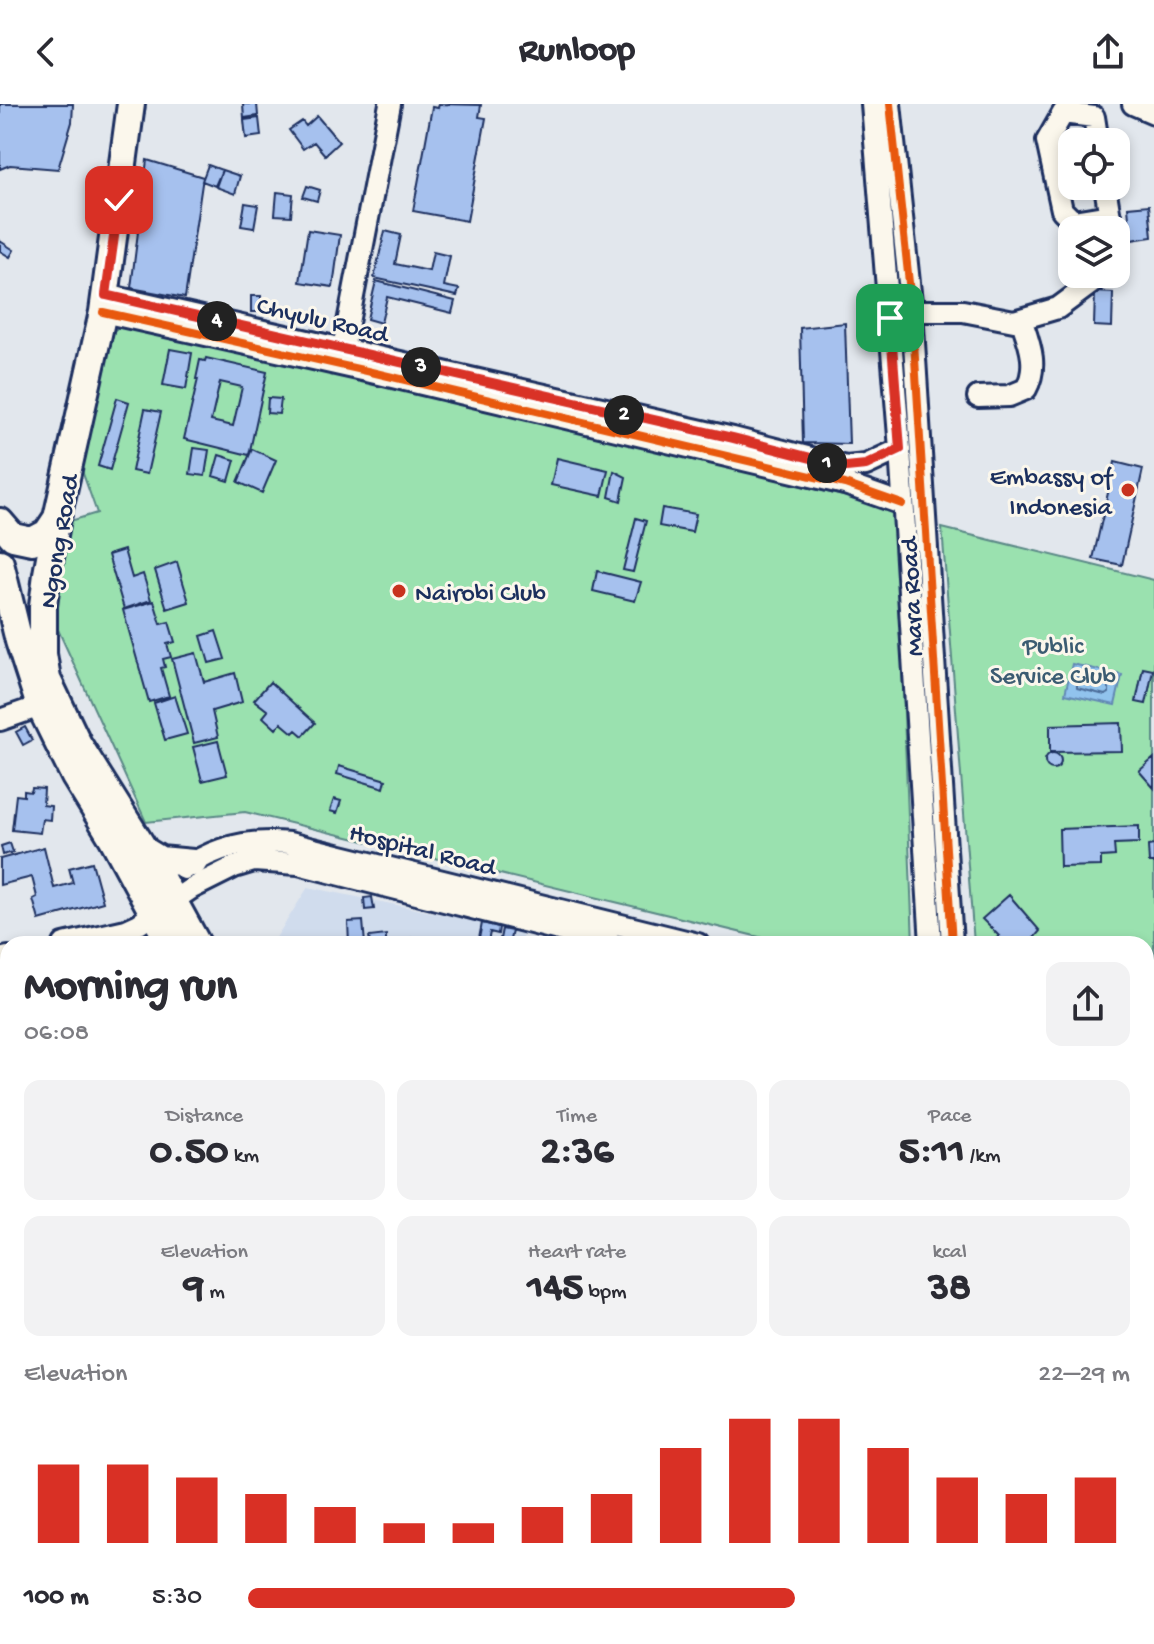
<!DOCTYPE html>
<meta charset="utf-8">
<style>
body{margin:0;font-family:"Gochi Hand",sans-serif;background:#f2f2f3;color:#2b2b33;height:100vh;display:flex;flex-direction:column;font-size:30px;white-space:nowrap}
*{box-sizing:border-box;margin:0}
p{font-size:26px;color:#7c7c81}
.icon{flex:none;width:44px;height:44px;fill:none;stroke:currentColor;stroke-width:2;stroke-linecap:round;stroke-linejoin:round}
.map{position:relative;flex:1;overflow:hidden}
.side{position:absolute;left:0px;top:832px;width:1154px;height:708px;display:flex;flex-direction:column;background:#fff;border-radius:24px 24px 0 0;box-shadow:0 4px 12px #0003}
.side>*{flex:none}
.fabs{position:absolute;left:1058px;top:24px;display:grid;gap:16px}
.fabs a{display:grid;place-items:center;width:72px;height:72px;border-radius:16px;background:#fff;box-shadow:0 4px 12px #0003;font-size:40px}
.pin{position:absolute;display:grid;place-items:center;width:68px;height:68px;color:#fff;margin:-34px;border-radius:16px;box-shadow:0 4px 12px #0006}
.km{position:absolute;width:40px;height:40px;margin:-20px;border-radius:50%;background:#222;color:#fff;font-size:22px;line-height:40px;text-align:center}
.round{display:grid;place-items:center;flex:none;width:84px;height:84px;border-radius:16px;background:#f2f2f3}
.overview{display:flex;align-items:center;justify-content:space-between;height:136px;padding:0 24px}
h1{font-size:44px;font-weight:700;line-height:60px}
.figures{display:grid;grid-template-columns:repeat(3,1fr);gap:12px;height:136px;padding:8px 24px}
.figures div{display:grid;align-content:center;border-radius:16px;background:#f2f2f3;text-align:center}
.figures b{font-size:40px;font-weight:700}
.figures small{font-size:22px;font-weight:400}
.figures p{font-size:22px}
.chart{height:224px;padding:16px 24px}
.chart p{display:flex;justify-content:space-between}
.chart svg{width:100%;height:144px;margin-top:8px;stroke:#d93025;stroke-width:6}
ul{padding:0 24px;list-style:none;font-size:26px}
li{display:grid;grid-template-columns:128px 96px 1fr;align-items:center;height:60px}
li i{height:20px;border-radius:10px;background:#d93025}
header{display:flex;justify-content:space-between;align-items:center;height:104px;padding:0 24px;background:#fff;font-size:36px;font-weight:700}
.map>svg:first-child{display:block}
.built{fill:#d0dced}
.green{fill:#9ae1af;stroke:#5a8886;stroke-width:2}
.water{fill:#91c3ed;stroke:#6288b4;stroke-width:2}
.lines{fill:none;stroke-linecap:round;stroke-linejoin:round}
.shore{stroke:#4a6a97;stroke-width:2}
.building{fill:#a6c1ee;stroke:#1b2f5e;stroke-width:2;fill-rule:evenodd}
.minor-casing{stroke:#1b2f5e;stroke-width:26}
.major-casing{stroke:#1b2f5e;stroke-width:32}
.minor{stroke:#fbf7ec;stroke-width:20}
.major{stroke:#fbf7ec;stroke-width:26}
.cycleway-casing{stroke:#fbf7ec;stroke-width:13}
.cycleway{stroke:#e8590c;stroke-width:8}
.route-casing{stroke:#fff;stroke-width:16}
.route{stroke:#d93025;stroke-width:10}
.poi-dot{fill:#c8321e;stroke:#fbf7ec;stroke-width:3}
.labels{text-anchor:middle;stroke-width:6;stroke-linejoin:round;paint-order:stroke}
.street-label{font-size:26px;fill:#1b2f5e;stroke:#fbf7ec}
.poi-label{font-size:26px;fill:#1b2f5e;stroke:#fbf7ec;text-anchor:end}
.park-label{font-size:26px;fill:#3b5c72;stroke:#fbf7ec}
</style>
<header><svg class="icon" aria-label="back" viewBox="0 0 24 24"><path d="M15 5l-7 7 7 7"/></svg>Runloop<svg class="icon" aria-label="share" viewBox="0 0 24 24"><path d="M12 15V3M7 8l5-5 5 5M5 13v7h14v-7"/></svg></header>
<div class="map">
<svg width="1154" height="1540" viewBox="0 0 1154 1540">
<rect width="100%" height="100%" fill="#e2e7ed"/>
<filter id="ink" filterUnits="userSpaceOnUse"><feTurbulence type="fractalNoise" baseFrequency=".0125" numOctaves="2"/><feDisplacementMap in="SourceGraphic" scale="16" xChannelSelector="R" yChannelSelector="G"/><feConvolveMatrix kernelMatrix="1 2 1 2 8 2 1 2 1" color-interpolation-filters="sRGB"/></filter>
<g filter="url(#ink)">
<path class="built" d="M308,783l216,44 -4,13h-248z
M1146,977l8,1v562h-583l2,-8h573z
M0,1375h8v157h227v8h-235z"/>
<path class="green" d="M132,216l764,189 17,435h-125l-543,-132 -99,10 -91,-199 12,-101 30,-9 -16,-45 25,-133z
M942,424l212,52v446l-8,-2v-80h-172z"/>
<path class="water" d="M1072,560l50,11 -7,30 -50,-11z"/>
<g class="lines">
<path class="shore" d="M1081,571l28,6v12l-4,2 -28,-7v-11z"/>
</g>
<path class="building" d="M0,0h73l-1,18 -14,47 -48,-4 -10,4z
M243,0h14l1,12 -14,2z
M439,0l42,1 -2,12 7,1 -19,103 -54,-10 19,-104 6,1z
M317,12l22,26 -14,13 -11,-13 -11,7 -14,-19 13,-9 4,5z
M259,14l2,18 -15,2 -2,-18z
M147,56l56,17 -18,121 -54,-10z
M208,61l14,5 -7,16 -13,-5z
M222,66l18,6 -5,18 -19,-7z
M307,82l13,4 -3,11 -14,-4z
M277,88l16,2 -2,22 -16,-1z
M245,99l13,2 -4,23 -13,-2z
M1149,101l3,32 -21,3 -3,-33z
M308,126l32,5 -7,52 -33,-5z
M385,127l16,4 -6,29 34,7 4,-19 17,4 -6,30 15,3 -2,7 -83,-18z
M0,137l14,9 -4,7 -10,-6z
M376,177l79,20 -3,12 -65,-16 -6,26 -14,-4z
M1095,188l18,1 -1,34 -18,-1z
M251,192h10v16h-10z
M845,219l4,121 -46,-1 -3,-115z
M170,245l22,4 -6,36 -23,-4z
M206,254l61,14 -18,83 -65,-16 14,-60h-2l4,-19 5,1zM220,278l22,5 -9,39 -22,-5z
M117,294l12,4 -19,68 -12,-4z
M268,294l13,1 -2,15 -12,-1z
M145,305l16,3 -14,62 -15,-3z
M194,344l15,2 -4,26 -15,-2z
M252,345l24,11 -14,33 -24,-11z
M219,351l16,5 -6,21 -16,-5z
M557,354l51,12 -6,26 -51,-11z
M1115,358l28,7 -21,96 -29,-6z
M614,367l12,6 -5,24 -12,-4z
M662,404l34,6 -4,18 -33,-6z
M636,414l10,3 -13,51 -10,-2z
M124,446l8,28 11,-4 8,26 -27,9 -16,-54z
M177,458l12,40 -22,7 -12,-39z
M597,467l44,11 -6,19 -42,-10z
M154,497l7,23 8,-2 6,20 -8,2 4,13 -8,2 2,8 -4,1 8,28 -20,6 -26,-92z
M216,527l9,28 -16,4 -8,-27z
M196,549l8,29 31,-9 7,29 -30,9 6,26 -24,6 -22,-84z
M1143,564l10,2 -7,34 -10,-2z
M270,578l45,41 -12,13 -7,-6 -3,3 -12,-10 -5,6 -13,-12 5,-6 -14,-11z
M175,592l12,38 -22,6 -11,-37z
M1121,619l1,28 -72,1v-27z
M25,623l7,13 -9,5 -7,-13z
M218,637l9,34 -25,6 -9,-34z
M1045 657a8 8 0 1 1 16 0a8 8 0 1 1-16 0Z
M1154,654v30l-15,-17z
M339,662l47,14 -2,8 -47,-14z
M32,684l12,1 -1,16 8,1 -1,14 -8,-1 -2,14 -28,-3 4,-35 8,1v-5l7,1z
M334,695l7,2 -4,12 -7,-2z
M1139,722v17l-25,1 1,12 -14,1v9l-41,1 -1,-38z
M10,739l3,9 -10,3 -2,-9z
M1154,741v18h-5l-1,-17z
M44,743l10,41 19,-5 -4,-15 23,-6 11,40 -64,18 -6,-21 4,-2 -5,-20 -32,8v-26z
M1009,791l31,36 -11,13h-39l9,-8 -17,-17z
M372,793l2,12 -9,1 -1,-12z
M363,817l2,23h-16l-1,-22z
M482,819l17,4 -1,7 -8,-2 -2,10 8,2h-18z
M502,825l10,2 -3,13h-10z
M386,831v9h-16l-1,-7z
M412,834l27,4v2h-28z
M8,868v89l-8,2v-89z
M0,1004l8,40 -8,2z
M0,1079l8,7v22l-7,8z
M8,1122v26l-8,2v-26z
M1146,1141l8,2v61l-4,19 4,1v7l-8,-1z
M1154,1267v68l-8,-4v-30z
M1146,1331l8,4 -8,27z
M1154,1336v71l-8,-2v-43z
M1146,1426l8,2v112h-121l-11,-3 -1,3h-13l2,-8h136z
M0,1450l8,1v14l-8,-1z
M0,1481l8,1v14l-8,-1z
M0,1500l8,1v15l-8,-2z
M82,1532l8,1 -1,7h-9z
M92,1532h22l-2,8h-21z
M143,1532h36l-1,8h-37z
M599,1532h1l34,8h-37z
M713,1532h25l-1,8 -24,-4z
M765,1532h32l-2,8h-32z
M824,1532h29l-2,8h-28z
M882,1532h29l-2,8h-29z
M936,1532h31l-2,8h-30z"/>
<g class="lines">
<defs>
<path id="minor" d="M872,0l28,345 31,495
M890,0l22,207 40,633
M1133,0l21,9
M1098,38l-4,-25 -31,-4 -16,28 15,69 11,11 37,-6
M1105,82l7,44
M1116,153v8
M106,191l627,143 113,29 20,-2 34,-16
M912,207h51l51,10 44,-13 46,-34
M103,208l264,59 478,113 57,20
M341,255l49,-255
M978,293l31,-1 17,-7c13,-24 3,-46 -5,-70
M0,616l40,-14
M184,765c32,-23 66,-30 105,-26l409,101
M64,840l62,-14 13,-6 53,-36 42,-21 20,-6 44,3 316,80
M0,855l8,-2
M1146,946l8,2
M1146,968l8,2
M0,1180l8,-2"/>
<path id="major" d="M131,0l-28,208 -46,206 -10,56 -4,32v48l4,25 31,65 74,118 45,82
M0,418l13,15 19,4 15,-8 10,-15
M0,459l19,78 21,65 35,71 38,62 57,105
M145,747l15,9 33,3
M288,1540v-8"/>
</defs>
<use href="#minor" class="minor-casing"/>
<use href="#major" class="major-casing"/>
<use href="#minor" class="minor"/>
<use href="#major" class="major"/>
<defs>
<path id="cycleway" d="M890,0l22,207 40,633
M103,208l264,59 478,113 57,20"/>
</defs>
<use href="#cycleway" class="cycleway-casing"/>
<use href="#cycleway" class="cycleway"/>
</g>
</g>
<g class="lines" filter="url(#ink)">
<defs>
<path id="route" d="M119,96l-13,95 627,143 113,29 20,-2 34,-16 -10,-131"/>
</defs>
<use href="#route" class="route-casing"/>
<use href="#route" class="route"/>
</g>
<g class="poi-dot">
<circle cx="1128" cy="386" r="8"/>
<circle cx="399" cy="487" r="8"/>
</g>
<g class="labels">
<g class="street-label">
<text transform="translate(323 214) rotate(13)" y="9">Chyulu Road</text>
<text transform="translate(57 437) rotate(-80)" y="9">Ngong Road</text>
<text transform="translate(910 493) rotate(-93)" y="9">Mara Road</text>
<text transform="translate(423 744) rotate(14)" y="9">Hospital Road</text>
</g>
<g class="poi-label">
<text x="1112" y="380">Embassy of<tspan x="1112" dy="30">Indonesia</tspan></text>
<text x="415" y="496" text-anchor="start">Nairobi Club</text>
</g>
<g class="park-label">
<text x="1053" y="549">Public<tspan x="1053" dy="30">Service Club</tspan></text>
</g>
</g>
</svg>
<div class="fabs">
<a><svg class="icon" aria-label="locate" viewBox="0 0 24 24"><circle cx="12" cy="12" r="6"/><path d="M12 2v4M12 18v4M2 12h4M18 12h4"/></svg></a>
<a><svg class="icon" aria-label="layers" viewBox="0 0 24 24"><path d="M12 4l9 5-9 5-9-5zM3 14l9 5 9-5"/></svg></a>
</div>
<div class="pin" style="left:890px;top:214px;background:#1e9e55"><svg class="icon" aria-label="arrive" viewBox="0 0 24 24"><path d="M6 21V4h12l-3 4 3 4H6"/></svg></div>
<div class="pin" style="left:119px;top:96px;background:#d93025"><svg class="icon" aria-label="check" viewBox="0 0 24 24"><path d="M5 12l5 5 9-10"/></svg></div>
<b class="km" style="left:827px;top:359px">1</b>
<b class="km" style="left:624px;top:311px">2</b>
<b class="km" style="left:421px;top:263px">3</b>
<b class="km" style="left:217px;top:217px">4</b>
<section class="side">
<div class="overview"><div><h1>Morning run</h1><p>06:08</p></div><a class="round"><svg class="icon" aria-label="share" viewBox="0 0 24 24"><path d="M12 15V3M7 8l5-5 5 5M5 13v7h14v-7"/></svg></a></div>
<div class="figures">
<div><p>Distance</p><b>0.50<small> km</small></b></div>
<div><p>Time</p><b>2:36</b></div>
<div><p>Pace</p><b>5:11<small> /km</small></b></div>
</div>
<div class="figures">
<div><p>Elevation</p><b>9<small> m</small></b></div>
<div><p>Heart rate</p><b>145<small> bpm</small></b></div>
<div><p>kcal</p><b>38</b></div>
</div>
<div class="chart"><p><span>Elevation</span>22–29 m</p>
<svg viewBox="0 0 160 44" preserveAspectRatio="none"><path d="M5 44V20M15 44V20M25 44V24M35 44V29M45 44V33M55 44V38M65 44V38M75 44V33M85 44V29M95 44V15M105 44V6M115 44V6M125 44V15M135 44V24M145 44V29M155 44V24"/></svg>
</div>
<ul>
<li><b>100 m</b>5:30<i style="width:62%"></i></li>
</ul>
</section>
</div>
